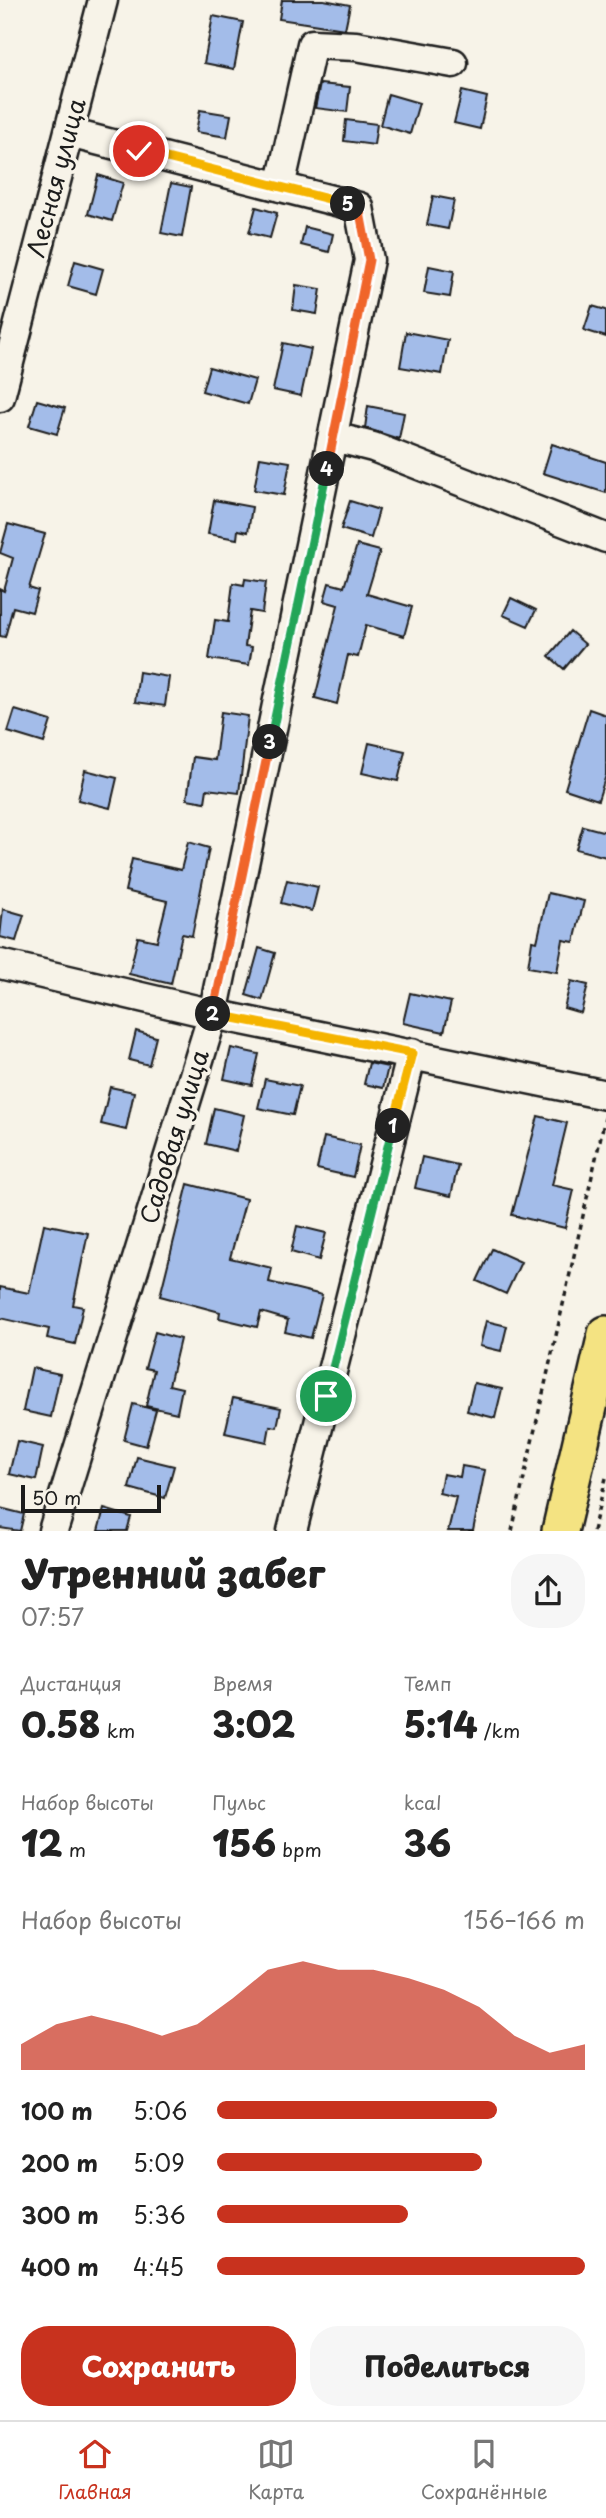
<!DOCTYPE html>
<html lang="ru">
<meta charset="utf-8">
<style>
body{margin:0;font-family:"Playpen Sans",sans-serif;background:#f6f6f6;color:#222;height:100vh;display:flex;flex-direction:column;font-size:26px;white-space:nowrap}
*{box-sizing:border-box;margin:0}
p{font-size:23px;color:#767676}
.icon{flex:none;width:38px;height:38px;fill:none;stroke:currentColor;stroke-width:2;stroke-linecap:round;stroke-linejoin:round}
.map{position:relative;height:1531px;overflow:hidden}
.details{display:flex;flex-direction:column;background:#fff;flex:1}
.details>*{flex:none}
.scale{position:absolute;left:21px;bottom:18px;width:140px;box-sizing:border-box;padding-left:7px;border:4px solid #1c1c1c;border-top:0;font-size:19px;line-height:24px;white-space:nowrap;color:#1c1c1c;-webkit-text-stroke:5px #f7f3e8;paint-order:stroke}
.pin{position:absolute;display:grid;place-items:center;width:60px;height:60px;color:#fff;margin:-30px;border:4px solid #fff;border-radius:50%;box-shadow:0 2px 7px #0007}
.km{position:absolute;width:35px;height:35px;margin:-18px;border-radius:50%;background:#222;color:#fff;font-size:19px;line-height:35px;text-align:center}
.round{display:grid;place-items:center;flex:none;width:74px;height:74px;border-radius:28px;background:#f6f6f6}
.summary{display:flex;align-items:center;justify-content:space-between;height:119px;padding:0 21px}
h1{font-size:38px;font-weight:800;line-height:52px}
.figures{display:grid;grid-template-columns:repeat(3,1fr);gap:10px;height:119px;padding:7px 21px}
.figures div{display:grid;align-content:center}
.figures b{font-size:35px;font-weight:800}
.figures small{font-size:19px;font-weight:400}
.figures p{font-size:19px}
.chart{height:196px;padding:14px 21px}
.chart p{display:flex;justify-content:space-between}
.chart svg{width:100%;height:126px;margin-top:7px;fill:#c8321e;opacity:.7}
.button{display:flex;gap:14px;margin-top:auto;padding:14px 21px}
.button a{flex:1;height:80px;border-radius:28px;background:#c8321e;color:#fff;font-size:28px;font-weight:800;line-height:80px;text-align:center}
.button a+a{background:#f6f6f6;color:#222}
ul{padding:0 21px;list-style:none;font-size:23px}
li{display:grid;grid-template-columns:112px 84px 1fr;align-items:center;height:52px}
li i{height:18px;border-radius:9px;background:#c8321e}
.dock{display:flex;justify-content:space-around;align-items:center;height:98px;border-top:2px solid #e0e0e0;background:#fff;font-size:19px;color:#767676}
.dock a{display:grid;justify-items:center;gap:4px}
.dock .on{color:#c8321e}
.map>svg:first-child{display:block}
.building{fill:#a3bce9;stroke:#1c1c1c;stroke-width:2}
.lines{fill:none;stroke-linecap:round;stroke-linejoin:round}
.minor-casing{stroke:#1c1c1c;stroke-width:33}
.major-casing{stroke:#1c1c1c;stroke-width:40}
.path{stroke:#1c1c1c;stroke-width:3.5;stroke-dasharray:5 5;stroke-linecap:butt}
.minor{stroke:#f7f3e8;stroke-width:28}
.major{stroke:#f4e382;stroke-width:35}
.split-1-casing{stroke:#fff;stroke-width:14}
.split-2-casing{stroke:#fff;stroke-width:14}
.split-3-casing{stroke:#fff;stroke-width:14}
.split-4-casing{stroke:#fff;stroke-width:14}
.split-5-casing{stroke:#fff;stroke-width:14}
.split-6-casing{stroke:#fff;stroke-width:14}
.split-1{stroke:#22a559;stroke-width:9}
.split-2{stroke:#f5b400;stroke-width:9}
.split-3{stroke:#f0652b;stroke-width:9}
.split-4{stroke:#22a559;stroke-width:9}
.split-5{stroke:#f0652b;stroke-width:9}
.split-6{stroke:#f5b400;stroke-width:9}
.labels{text-anchor:middle;stroke-width:7;stroke-linejoin:round;paint-order:stroke}
.street-label{font-size:24px;fill:#1c1c1c;stroke:#f7f3e8}
</style>
<div class="map">
<svg width="606" height="1531" viewBox="0 0 606 1531">
<rect width="100%" height="100%" fill="#f7f3e8"/>
<filter id="ink" filterUnits="userSpaceOnUse"><feTurbulence type="fractalNoise" baseFrequency=".0143" numOctaves="2"/><feDisplacementMap in="SourceGraphic" scale="14" xChannelSelector="R" yChannelSelector="G"/><feConvolveMatrix kernelMatrix="1 2 1 2 8 2 1 2 1" color-interpolation-filters="sRGB"/></filter>
<g filter="url(#ink)">
<path class="building" d="M282,0h42l26,5 -5,24 -66,-10z
M213,16l30,6 -9,47 -30,-6z
M320,84l30,3 -3,25 -32,-4z
M462,91l25,6 -7,32 -26,-6z
M388,94l31,9 -9,31 -30,-9z
M200,110l31,5 -4,22 -31,-5z
M346,120l31,4 -3,21 -30,-4z
M98,175l25,8 -11,38 -24,-7z
M171,183l20,4 -9,50 -21,-4z
M433,196l21,4 -6,29 -21,-4z
M256,207l21,6 -7,25 -21,-5z
M305,227l28,7 -4,18 -28,-7z
M75,261l28,8 -7,25 -28,-8z
M429,266l25,5 -4,26 -26,-4z
M296,285l25,4 -4,25 -24,-4z
M592,306l14,4v27l-22,-7z
M406,332l42,8 -6,34 -42,-7z
M283,343l28,6 -10,47 -28,-6z
M209,367l46,13 -7,24 -46,-13z
M37,400l28,8 -8,26 -28,-8z
M368,406l36,7 -5,26 -34,-11z
M552,444l54,18v31l-63,-20z
M260,457l30,5 -6,33 -30,-5z
M214,500l38,7 -4,25 -10,-2 -1,9 -29,-5z
M350,501l29,9 -8,28 -30,-9z
M8,524l37,10 -16,54 9,3 -6,21 -19,-5 -8,30 -5,-1v-47l4,2 9,-33 -13,-5z
M357,545l23,6 -13,43 45,13 -8,29 -38,-11 -8,32 -10,-2 -11,49 -22,-6 23,-93 -14,-4 5,-18 15,4z
M245,579l21,3 -4,31 -12,-2 -5,35 7,1 -3,18 -40,-6 6,-39 13,2 5,-39 11,2z
M511,598l25,12 -8,16 -25,-11z
M570,631l15,13 -21,25 -15,-13z
M139,672l30,5 -4,29 -30,-4z
M589,709l17,6v60l-8,25 -33,-11z
M15,710l36,11 -7,22 -36,-11z
M221,712l27,4 -9,77 -32,-4 -2,13 -18,-3 6,-42 22,3z
M369,743l36,8 -7,30 -36,-8z
M85,770l32,8 -7,30 -32,-8z
M583,826l23,6v25l-30,-8z
M188,842l21,6 -17,88 -10,-2 -11,50 -42,-10 9,-37 19,4 10,-40 -42,-10 7,-32 49,11z
M287,880l31,7 -6,24 -31,-8z
M548,893l36,8 -10,41 -11,-2 -6,32 -29,-5 4,-26 5,1z
M3,909l21,6 -8,26 -16,-4z
M259,948l16,5 -13,47 -16,-5z
M571,981l17,4 -7,28 -17,-5z
M410,993l41,9 -7,30 -41,-9z
M136,1031l20,6 -7,28 -20,-5z
M231,1048l28,6 -7,31 -28,-6z
M369,1063l19,4 -5,21 -19,-4z
M265,1079l35,7 -7,29 -35,-7z
M110,1087l24,5 -8,38 -25,-6z
M214,1108l30,7 -8,36 -30,-7z
M538,1116l29,7 -15,62 22,5 -9,38 -53,-13z
M324,1137l36,8 -7,32 -36,-8z
M422,1157l36,8 -7,31 -36,-8z
M188,1184l58,15 -16,59 42,10 -3,14 53,13 -11,43 -26,-6 3,-12 -27,-8 -4,15 -38,-9 1,-6 -60,-16z
M44,1224l44,9 -15,72 10,2 -8,37 -28,-6 2,-9 -49,-11v-31l29,6z
M297,1226l29,7 -7,27 -28,-8z
M492,1249l29,13 -15,32 -29,-13z
M486,1321l21,5 -6,25 -21,-5z
M155,1332l25,7 -11,46 13,3 -5,25 -31,-7 8,-36 -9,-2z
M32,1368l28,6 -9,43 -28,-6z
M474,1383l28,6 -7,29 -28,-7z
M233,1398l48,10 -4,19 -7,-1 -3,16 -42,-9z
M133,1404l23,6 -10,36 -22,-6z
M17,1441l26,6 -7,33 -27,-6z
M137,1457l37,9 -9,32 -36,-10z
M462,1466l23,4 -12,61h-25l8,-34 -17,-4 4,-19 17,3z
M0,1508l24,6 -4,17 -20,-3z
M104,1509l27,8 -4,14h-29z"/>
<g class="lines">
<defs>
<path id="minor" d="M280,187l32,-143 44,2 97,17
M0,397l103,-397
M334,437l39,10 233,91
M0,964l213,50 393,81
M53,1531l160,-517 156,-754 -10,-53 -290,-74
M292,1531l120,-478"/>
<path id="major" d="M560,1531l46,-197"/>
</defs>
<use href="#minor" class="minor-casing"/>
<use href="#major" class="major-casing"/>
<path class="path" d="M512,1531l93,-413
M593,1531l13,-53"/>
<use href="#minor" class="minor"/>
<use href="#major" class="major"/>
</g>
</g>
<g class="lines" filter="url(#ink)">
<defs>
<path id="split-1" d="M326,1396l67,-270"/>
<path id="split-2" d="M213,1014l199,39 -19,73"/>
<path id="split-3" d="M213,1014l57,-272"/>
<path id="split-4" d="M270,742l57,-273"/>
<path id="split-5" d="M327,469l42,-209 -10,-53 -11,-3"/>
<path id="split-6" d="M139,151l209,53"/>
</defs>
<use href="#split-1" class="split-1-casing"/>
<use href="#split-2" class="split-2-casing"/>
<use href="#split-3" class="split-3-casing"/>
<use href="#split-4" class="split-4-casing"/>
<use href="#split-5" class="split-5-casing"/>
<use href="#split-6" class="split-6-casing"/>
<use href="#split-1" class="split-1"/>
<use href="#split-2" class="split-2"/>
<use href="#split-3" class="split-3"/>
<use href="#split-4" class="split-4"/>
<use href="#split-5" class="split-5"/>
<use href="#split-6" class="split-6"/>
</g>
<g class="labels">
<g class="street-label">
<text transform="translate(57 178) rotate(-75)" y="8">Лесная улица</text>
<text transform="translate(175 1137) rotate(-73)" y="8">Садовая улица</text>
</g>
</g>
</svg>
<div class="scale">50 m</div>
<div class="pin" style="left:326px;top:1396px;background:#1e9e55"><svg class="icon" aria-label="arrive" viewBox="0 0 24 24"><path d="M6 21V4h12l-3 4 3 4H6"/></svg></div>
<div class="pin" style="left:139px;top:151px;background:#d93025"><svg class="icon" aria-label="check" viewBox="0 0 24 24"><path d="M5 12l5 5 9-10"/></svg></div>
<b class="km" style="left:393px;top:1126px">1</b>
<b class="km" style="left:213px;top:1014px">2</b>
<b class="km" style="left:270px;top:742px">3</b>
<b class="km" style="left:327px;top:469px">4</b>
<b class="km" style="left:348px;top:204px">5</b>
</div>
<section class="details">
<div class="summary"><div><h1>Утренний забег</h1><p>07:57</p></div><a class="round"><svg class="icon" aria-label="share" viewBox="0 0 24 24"><path d="M12 15V3M7 8l5-5 5 5M5 13v7h14v-7"/></svg></a></div>
<div class="figures">
<div><p>Дистанция</p><b>0.58<small> km</small></b></div>
<div><p>Время</p><b>3:02</b></div>
<div><p>Темп</p><b>5:14<small> /km</small></b></div>
</div>
<div class="figures">
<div><p>Набор высоты</p><b>12<small> m</small></b></div>
<div><p>Пульс</p><b>156<small> bpm</small></b></div>
<div><p>kcal</p><b>36</b></div>
</div>
<div class="chart"><p><span>Набор высоты</span>156–166 m</p>
<svg viewBox="0 0 160 44" preserveAspectRatio="none"><path d="M0 44V35L10 28L20 25L30 28L40 32L50 28L60 19L70 9L80 6L90 9L100 9L110 12L120 16L130 22L140 32L150 38L160 35V44z"/></svg>
</div>
<ul>
<li><b>100 m</b>5:06<i style="width:76%"></i></li>
<li><b>200 m</b>5:09<i style="width:72%"></i></li>
<li><b>300 m</b>5:36<i style="width:52%"></i></li>
<li><b>400 m</b>4:45<i style="width:100%"></i></li>
</ul>
<div class="button"><a>Сохранить</a><a>Поделиться</a></div>
</section>
<nav class="dock">
<a class="on"><svg class="icon" aria-label="home" viewBox="0 0 24 24"><path d="M3 11l9-7 9 7M6 9v11h12V9"/></svg>Главная</a>
<a><svg class="icon" aria-label="map" viewBox="0 0 24 24"><path d="M3 6l6-2 6 2 6-2v14l-6 2-6-2-6 2zM9 4v14M15 6v14"/></svg>Карта</a>
<a><svg class="icon" aria-label="saved" viewBox="0 0 24 24"><path d="M7 4h10v16l-5-4-5 4z"/></svg>Сохранённые</a>
</nav>
